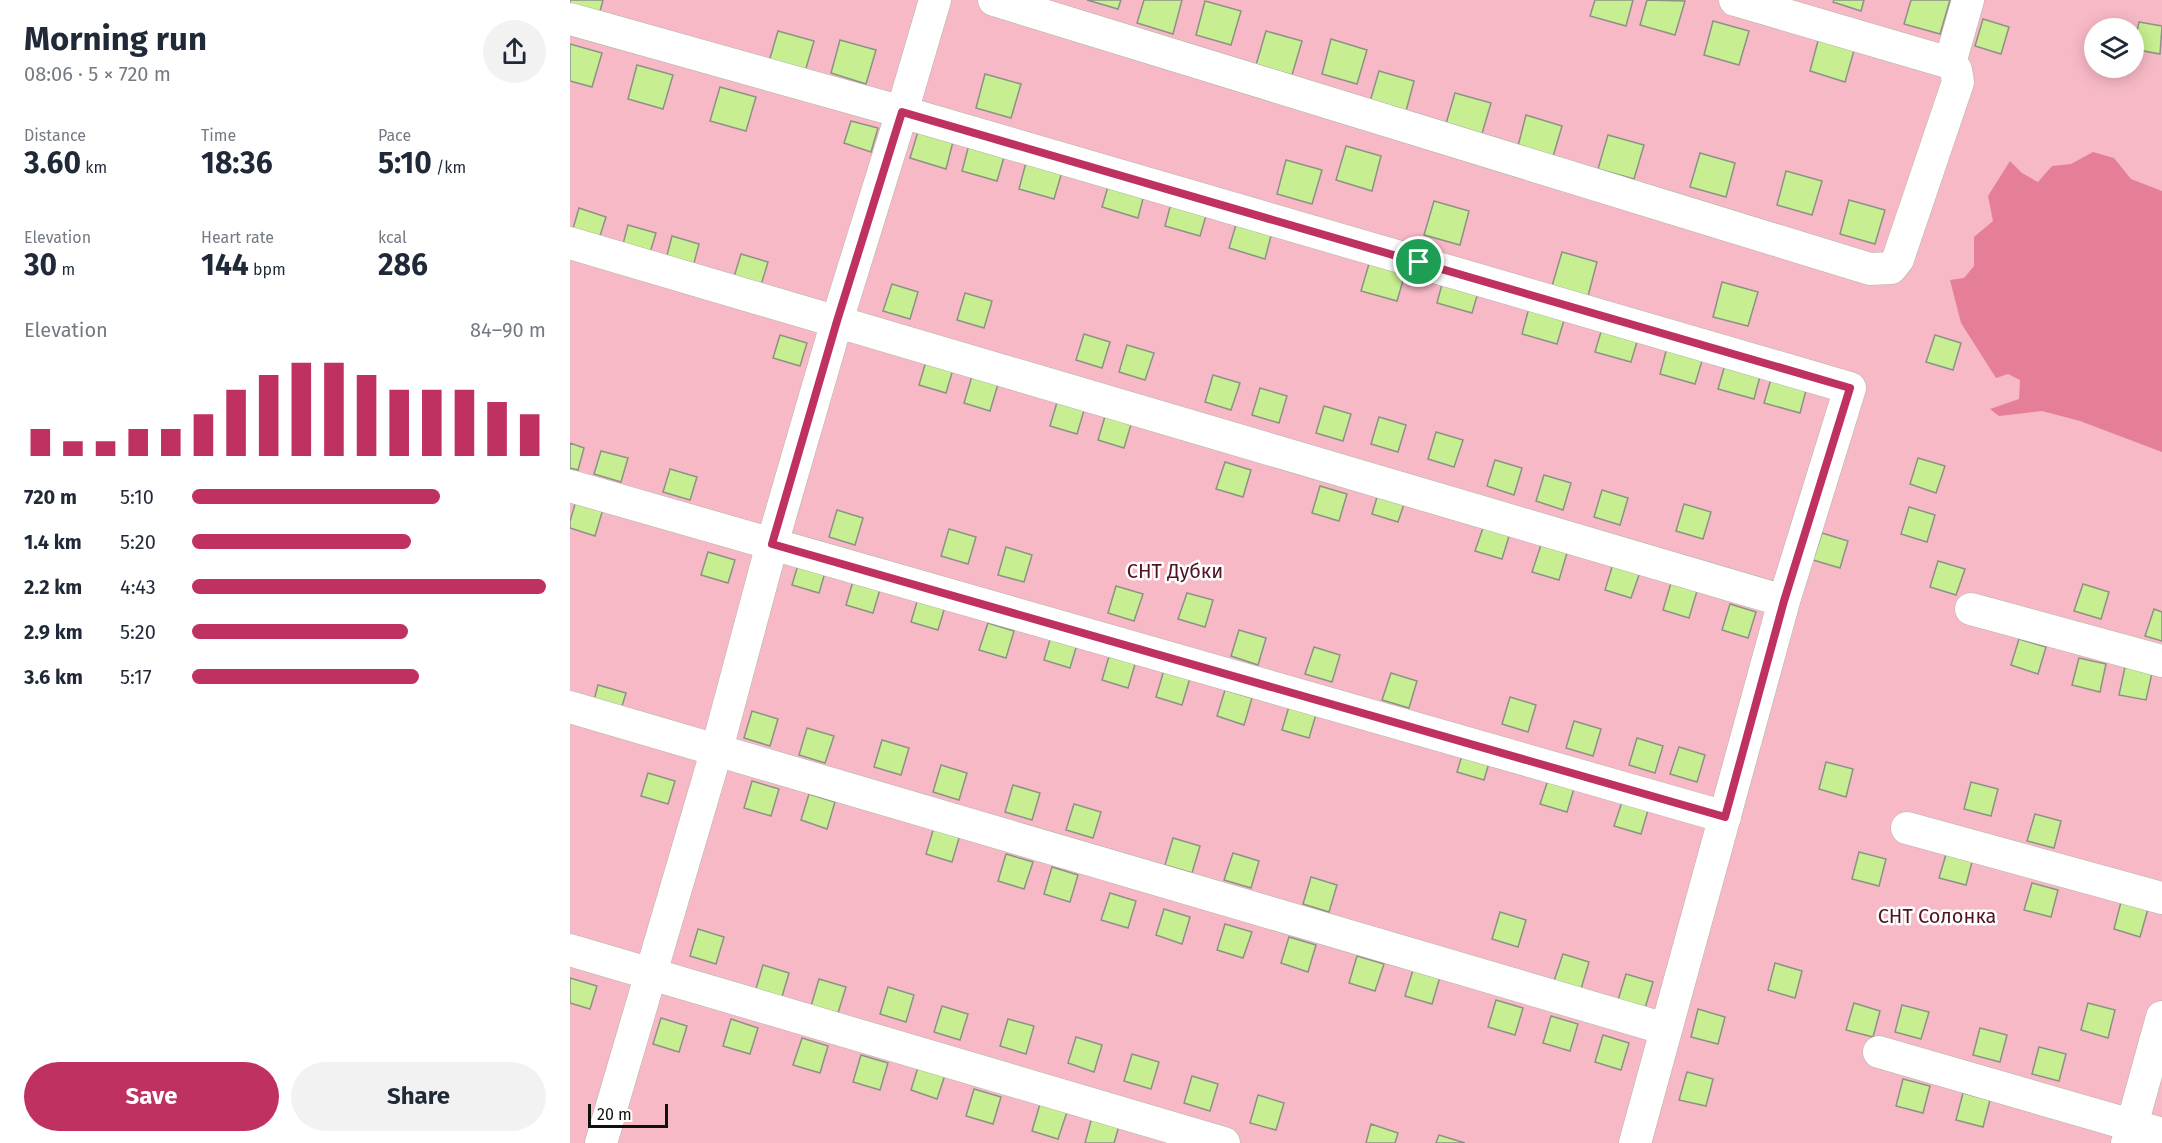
<!DOCTYPE html>
<meta charset="utf-8">
<style>
body{margin:0;font-family:"Fira Sans",sans-serif;background:#f2f2f3;color:#1f2937;height:100vh;display:flex;flex-direction:column;font-size:22px;white-space:nowrap}
*{box-sizing:border-box;margin:0}
p{font-size:20px;color:#747a83}
.icon{flex:none;width:33px;height:33px;fill:none;stroke:currentColor;stroke-width:2;stroke-linecap:round;stroke-linejoin:round}
.map{position:relative;flex:1;overflow:hidden}
.panel{display:flex;flex-direction:column;background:#fff;width:570px}
.panel>*{flex:none}
.controls{position:absolute;left:1514px;top:18px;display:grid;gap:12px}
.controls a{display:grid;place-items:center;width:60px;height:60px;border-radius:50%;background:#fff;box-shadow:0 3px 15px #0003;font-size:30px}
.scale{position:absolute;left:18px;bottom:15px;width:80px;box-sizing:border-box;padding-left:6px;border:3px solid #0f110d;border-top:0;font-size:16px;line-height:21px;white-space:nowrap;color:#0f110d;-webkit-text-stroke:4px #fff;paint-order:stroke}
.pin{position:absolute;display:grid;place-items:center;width:51px;height:51px;color:#fff;margin:-26px;border:3px solid #fff;border-radius:50%;box-shadow:0 2px 6px #0007}
.round{display:grid;place-items:center;flex:none;width:63px;height:63px;border-radius:32px;background:#f2f2f3}
.head{display:flex;align-items:center;justify-content:space-between;height:102px;padding:0 24px}
h1{font-size:33px;font-weight:700;line-height:45px}
.figures{display:grid;grid-template-columns:repeat(3,1fr);gap:9px;height:102px;padding:6px 24px}
.figures div{display:grid;align-content:center}
.figures b{font-size:30px;font-weight:700}
.figures small{font-size:16px;font-weight:400}
.figures p{font-size:16px}
.chart{height:168px;padding:12px 24px}
.chart p{display:flex;justify-content:space-between}
.chart svg{width:100%;height:108px;margin-top:6px;stroke:#bf3161;stroke-width:6}
.button{display:flex;gap:12px;margin-top:auto;padding:12px 24px}
.button a{flex:1;height:69px;border-radius:36px;background:#bf3161;color:#fff;font-size:24px;font-weight:700;line-height:69px;text-align:center}
.button a+a{background:#f2f2f3;color:#1f2937}
ul{padding:0 24px;list-style:none;font-size:20px}
li{display:grid;grid-template-columns:96px 72px 1fr;align-items:center;height:45px}
li i{height:15px;border-radius:8px;background:#bf3161}
main{display:flex;flex:1;min-height:0}
.map>svg:first-child{display:block}
.green{fill:#f8b9c6;fill-rule:evenodd}
.water{fill:#e57f98}
.building{fill:#c7ee90;stroke:#8c9286;stroke-width:1.5}
.lines{fill:none;stroke-linecap:round;stroke-linejoin:round}
.street-casing{stroke:#b0b6aa;stroke-width:33}
.street{stroke:#fff;stroke-width:32}
.route-casing{stroke:#fff;stroke-width:12}
.route{stroke:#bf3161;stroke-width:8}
.labels{text-anchor:middle;stroke-width:5;stroke-linejoin:round;paint-order:stroke}
.park-label{font-size:20px;fill:#521327;stroke:#fff}
</style>
<main>
<section class="panel">
<div class="head"><div><h1>Morning run</h1><p>08:06 · 5 × 720 m</p></div><a class="round"><svg class="icon" aria-label="share" viewBox="0 0 24 24"><path d="M12 15V3M7 8l5-5 5 5M5 13v7h14v-7"/></svg></a></div>
<div class="figures">
<div><p>Distance</p><b>3.60<small> km</small></b></div>
<div><p>Time</p><b>18:36</b></div>
<div><p>Pace</p><b>5:10<small> /km</small></b></div>
</div>
<div class="figures">
<div><p>Elevation</p><b>30<small> m</small></b></div>
<div><p>Heart rate</p><b>144<small> bpm</small></b></div>
<div><p>kcal</p><b>286</b></div>
</div>
<div class="chart"><p><span>Elevation</span>84–90 m</p>
<svg viewBox="0 0 160 44" preserveAspectRatio="none"><path d="M5 44V33M15 44V38M25 44V38M35 44V33M45 44V33M55 44V27M65 44V17M75 44V11M85 44V6M95 44V6M105 44V11M115 44V17M125 44V17M135 44V17M145 44V22M155 44V27"/></svg>
</div>
<ul>
<li><b>720 m</b>5:10<i style="width:70%"></i></li>
<li><b>1.4 km</b>5:20<i style="width:62%"></i></li>
<li><b>2.2 km</b>4:43<i style="width:100%"></i></li>
<li><b>2.9 km</b>5:20<i style="width:61%"></i></li>
<li><b>3.6 km</b>5:17<i style="width:64%"></i></li>
</ul>
<div class="button"><a>Save</a><a>Share</a></div>
</section>
<div class="map">
<svg width="1592" height="1143" viewBox="0 0 1592 1143">
<rect width="100%" height="100%" fill="#f1f7ea"/>
<path class="green" d="M0,0h1592v1143h-1592zM1524,28h39v40h-39z"/>
<path class="water" d="M1523,152l21,6 17,21 31,12v261l-82,-31 -38,-10 -43,5 -9,-7 29,-10 1,-19 -12,-6 -12,4 -35,-55 -11,-43 14,-2 10,-12v-29l19,-16 -5,-25 22,-35 12,12 16,9 14,-16 19,-2z"/>
<path class="building" d="M0,0h33l-4,15 -29,-8z
M517,0h34l-3,9z
M574,0h38l-9,34 -36,-11z
M1025,0h38l-7,26 -36,-10z
M1077,0l38,1 -10,34 -35,-10z
M1264,0h30l-3,11 -28,-9z
M1341,0h39l-10,34 -36,-10z
M635,1l36,10 -10,34 -35,-10z
M1413,19l26,8 -8,27 -26,-8z
M1143,21l36,10 -10,34 -35,-10z
M1569,22l23,4 -2,28 -27,-5z
M208,31l36,10 -10,34 -36,-10z
M696,31l36,10 -10,34 -36,-10z
M1249,37l36,10 -10,35 -35,-11z
M761,39l36,11 -10,34 -35,-10z
M270,40l36,10 -10,34 -35,-11z
M0,44l32,9 -10,34 -22,-6z
M67,65l36,10 -10,34 -35,-10z
M809,71l35,10 -9,34 -36,-10z
M415,74l36,10 -10,34 -35,-10z
M150,87l36,10 -10,34 -36,-10z
M885,93l36,10 -10,34 -36,-10z
M956,115l36,11 -10,34 -35,-10z
M281,121l27,7 -7,24 -27,-9z
M350,125l35,9 -9,35 -36,-11z
M1038,135l36,10 -10,34 -36,-10z
M401,137l36,10 -10,34 -35,-10z
M776,146l35,10 -9,35 -36,-11z
M1130,153l35,10 -9,34 -36,-10z
M458,155l36,10 -10,34 -35,-10z
M716,160l36,10 -10,34 -35,-10z
M1216,171l36,10 -10,34 -35,-10z
M542,173l35,10 -9,35 -36,-11z
M604,192l36,10 -10,34 -35,-10z
M1279,200l36,10 -10,34 -35,-10z
M864,201l35,10 -9,34 -36,-10z
M9,208l27,9 -7,22 -27,-7z
M669,215l35,9 -9,35 -36,-11z
M58,225l28,8 -7,23 -27,-8z
M102,236l27,8 -6,23 -27,-8z
M992,252l35,10 -9,34 -36,-10z
M171,254l27,8 -7,23 -27,-8z
M801,257l36,10 -10,34 -36,-10z
M876,269l36,10 -10,34 -35,-10z
M1152,282l36,10 -10,34 -35,-9z
M322,284l26,8 -8,27 -27,-8z
M395,293l27,8 -8,27 -27,-8z
M961,300l36,10 -10,34 -35,-10z
M1035,318l36,10 -10,34 -36,-10z
M514,334l26,8 -8,26 -26,-8z
M210,335l27,8 -7,23 -27,-8z
M1365,335l26,8 -8,27 -27,-8z
M1099,340l36,11 -10,33 -35,-10z
M557,345l27,8 -9,27 -26,-8z
M1158,354l35,11 -9,34 -36,-10z
M357,358l27,8 -8,27 -27,-8z
M1204,369l35,10 -9,34 -36,-10z
M643,375l27,8 -9,27 -26,-8z
M402,376l26,8 -8,27 -26,-8z
M690,388l27,8 -8,27 -27,-8z
M488,399l27,8 -8,27 -27,-8z
M754,406l27,8 -8,27 -27,-8z
M536,413l26,8 -8,27 -26,-8z
M809,417l27,8 -8,27 -27,-8z
M866,432l27,8 -9,27 -26,-8z
M0,443l14,5 -6,22 -8,-2z
M31,451l27,7 -7,24 -27,-8z
M1348,458l27,8 -9,27 -26,-9z
M925,460l27,8 -8,27 -27,-9z
M655,462l26,8 -8,27 -27,-8z
M100,469l27,8 -7,23 -27,-8z
M974,475l27,8 -8,27 -27,-9z
M750,486l27,8 -8,27 -27,-8z
M810,487l27,8 -9,27 -26,-8z
M1032,490l26,8 -8,27 -26,-8z
M6,501l27,8 -8,27 -25,-8v-7z
M1114,504l27,8 -8,27 -27,-8z
M1339,507l26,8 -8,27 -26,-8z
M267,510l26,8 -8,27 -26,-8z
M914,525l26,8 -8,26 -27,-8z
M379,529l27,8 -8,27 -27,-8z
M1252,533l26,8 -8,27 -27,-8z
M971,545l26,8 -8,27 -27,-8z
M436,547l26,8 -8,27 -26,-7z
M138,552l27,8 -7,23 -27,-8z
M230,558l27,8 -8,27 -27,-8z
M1368,561l27,8 -9,26 -26,-8z
M1043,564l27,8 -9,26 -26,-8z
M284,578l27,8 -8,27 -27,-8z
M1101,583l26,8 -8,27 -26,-8z
M1513,584l26,8 -8,27 -27,-8z
M546,586l27,8 -9,27 -26,-8z
M617,593l26,7 -8,27 -27,-8z
M349,595l27,8 -8,27 -27,-8z
M1160,604l26,8 -8,26 -26,-8z
M1584,609l8,3v29l-17,-5z
M418,623l26,8 -8,27 -27,-8z
M669,630l27,8 -8,27 -27,-9z
M482,633l26,8 -8,27 -26,-8z
M1449,639l27,8 -8,27 -27,-9z
M744,647l26,8 -8,27 -27,-8z
M540,653l26,8 -8,27 -26,-8z
M1509,658l27,6 -6,28 -28,-7z
M1555,667l27,6 -6,27 -27,-5z
M594,670l26,8 -8,27 -26,-8z
M821,673l26,8 -8,27 -27,-8z
M28,685l28,8 -7,23 -27,-8z
M655,690l27,8 -8,27 -27,-9z
M940,697l26,8 -8,27 -26,-8z
M720,703l27,8 -8,27 -27,-8z
M182,711l26,8 -8,27 -26,-8z
M1004,721l27,8 -8,27 -27,-8z
M237,728l27,8 -9,27 -26,-8z
M1067,738l26,8 -8,27 -26,-8z
M312,740l27,8 -8,27 -27,-8z
M895,745l27,8 -8,27 -27,-8z
M1109,747l26,8 -8,27 -27,-8z
M1256,762l27,7 -7,28 -27,-8z
M371,765l26,8 -8,27 -26,-8z
M78,773l27,8 -7,23 -27,-8z
M979,777l26,8 -8,27 -27,-8z
M182,781l27,8 -8,27 -27,-8z
M1401,782l27,7 -7,27 -27,-7z
M443,785l27,8 -8,27 -27,-8z
M239,794l26,8 -8,27 -26,-9z
M1053,799l26,8 -8,27 -27,-8z
M504,804l27,8 -8,26 -27,-8z
M1465,814l26,7 -7,27 -27,-7z
M364,827l26,8 -8,27 -26,-8z
M603,838l27,8 -8,27 -27,-8z
M1377,851l26,7 -7,27 -27,-7z
M1289,852l27,7 -7,27 -27,-7z
M663,853l26,8 -8,27 -27,-8z
M436,854l27,8 -9,27 -26,-8z
M482,867l26,8 -8,27 -26,-8z
M741,877l26,8 -8,27 -26,-8z
M1462,883l26,7 -7,27 -27,-7z
M540,893l26,8 -8,27 -27,-8z
M1551,902l27,7 -8,28 -26,-8z
M594,909l26,8 -8,27 -26,-9z
M930,912l26,8 -8,27 -26,-8z
M655,924l27,8 -9,26 -26,-8z
M128,929l26,8 -8,27 -26,-8z
M719,937l27,8 -8,27 -27,-9z
M993,954l26,8 -8,27 -27,-8z
M787,956l27,8 -9,27 -26,-8z
M1205,963l27,8 -7,27 -27,-8z
M193,965l26,8 -8,27 -26,-8z
M843,970l27,7 -8,27 -27,-8z
M1056,974l27,8 -8,26 -27,-8z
M0,978l27,8 -7,23 -20,-6z
M249,979l27,8 -8,26 -27,-7z
M318,987l26,8 -8,27 -26,-8z
M926,1000l27,8 -8,27 -27,-8z
M1284,1003l26,8 -7,26 -27,-7z
M1518,1003l27,7 -7,28 -27,-8z
M1332,1005l27,7 -8,27 -26,-7z
M372,1006l26,8 -8,26 -26,-8z
M1128,1009l27,8 -7,27 -27,-7z
M981,1016l27,8 -8,27 -27,-8z
M91,1018l26,8 -8,26 -26,-8z
M161,1019l27,9 -8,26 -27,-8z
M438,1019l26,7 -8,28 -26,-8z
M1410,1028l27,7 -7,27 -27,-7z
M1033,1035l26,8 -8,27 -26,-8z
M506,1037l26,8 -8,27 -26,-9z
M232,1038l26,8 -8,27 -27,-8z
M1469,1047l27,7 -7,27 -27,-7z
M562,1054l27,8 -8,27 -27,-8z
M291,1055l27,8 -8,27 -27,-8z
M349,1064l27,8 -9,27 -26,-9z
M1117,1072l26,7 -7,27 -27,-6z
M622,1076l26,8 -8,27 -26,-8z
M1333,1079l27,7 -7,27 -27,-7z
M404,1089l27,8 -8,27 -27,-8z
M1393,1093l27,7 -7,27 -27,-7z
M688,1095l26,8 -8,27 -26,-7z
M470,1104l27,8 -9,27 -26,-8z
M522,1117l27,9 -5,17h-29z
M801,1124l27,9 -3,10h-29z
M869,1135l26,8h-29z"/>
<g class="lines">
<defs>
<path id="street" d="M424,0l876,269 21,-1 7,-9 60,-177 -2,-12 -6,-7 -215,-63
M0,19l332,93 948,276 -66,213 -149,542
M1380,63l18,-63
M0,243l1214,358
M0,486l1155,331
M1401,609l191,52
M0,707l1089,320
M1337,828l255,70
M0,950l654,193
M1309,1052l283,82
M31,1143l116,-394 55,-205 65,-223 65,-209 33,-112
M1557,1143l35,-126"/>
</defs>
<use href="#street" class="street-casing"/>
<use href="#street" class="street"/>
</g>
<g class="lines">
<defs>
<path id="route" d="M332,112l948,276 -66,213 -59,216 -953,-273 65,-223z"/>
</defs>
<use href="#route" class="route-casing"/>
<use href="#route" class="route"/>
</g>
<g class="labels">
<g class="park-label">
<text x="605" y="578">СНТ Дубки</text>
<text x="1367" y="923">СНТ Солонка</text>
</g>
</g>
</svg>
<div class="controls">
<a><svg class="icon" aria-label="layers" viewBox="0 0 24 24"><path d="M12 4l9 5-9 5-9-5zM3 14l9 5 9-5"/></svg></a>
</div>
<div class="scale">20 m</div>
<div class="pin" style="left:849px;top:262px;background:#1e9e55"><svg class="icon" aria-label="arrive" viewBox="0 0 24 24"><path d="M6 21V4h12l-3 4 3 4H6"/></svg></div>
</div>
</main>
